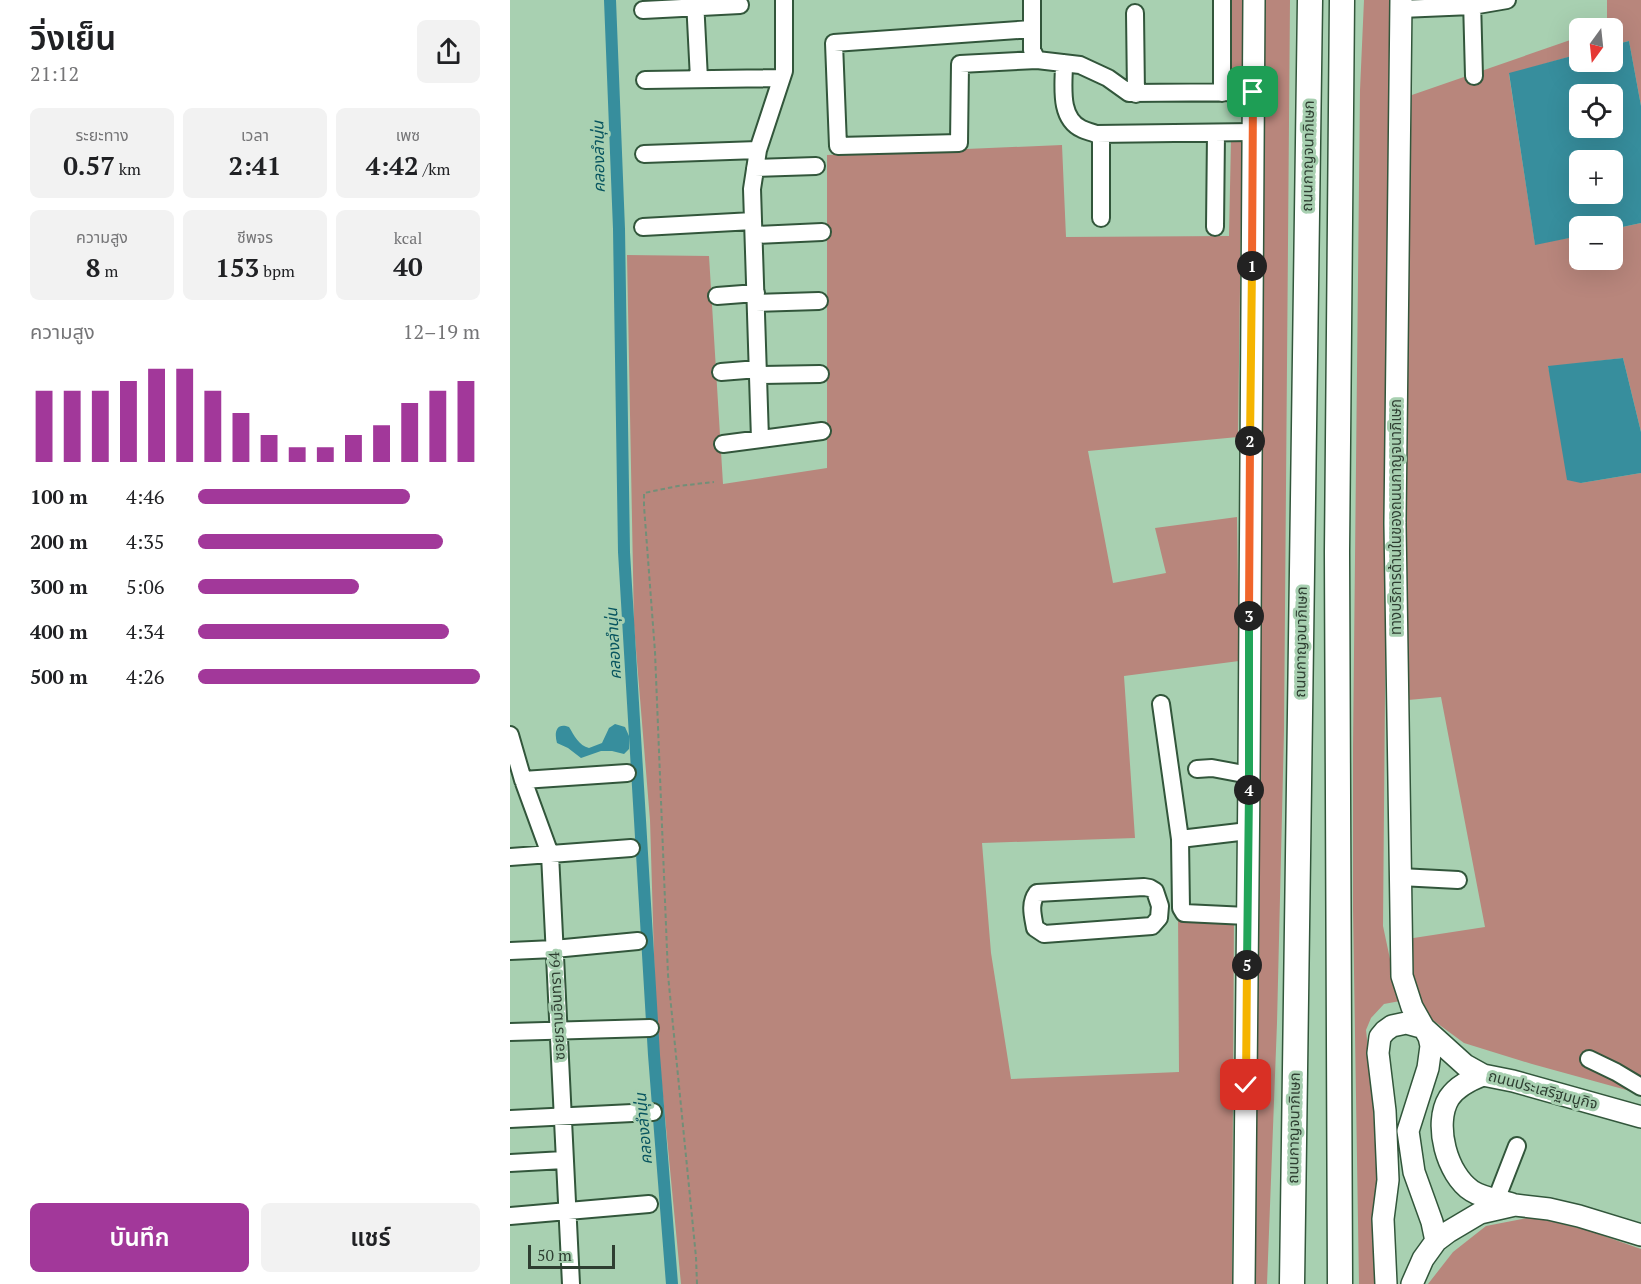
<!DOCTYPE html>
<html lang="th">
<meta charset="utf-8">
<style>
body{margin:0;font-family:"PT Serif","Noto Sans Thai",serif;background:#f2f2f2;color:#202124;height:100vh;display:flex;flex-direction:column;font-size:22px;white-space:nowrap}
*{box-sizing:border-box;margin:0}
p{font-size:20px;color:#757577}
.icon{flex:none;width:33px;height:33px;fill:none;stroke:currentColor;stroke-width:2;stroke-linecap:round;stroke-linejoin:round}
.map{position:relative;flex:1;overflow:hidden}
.drawer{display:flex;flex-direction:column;background:#fff;width:510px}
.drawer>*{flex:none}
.needle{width:39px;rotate:195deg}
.controls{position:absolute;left:1059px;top:18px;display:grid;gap:12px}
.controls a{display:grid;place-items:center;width:54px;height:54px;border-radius:9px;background:#fff;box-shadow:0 6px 24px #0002;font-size:30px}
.scale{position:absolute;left:18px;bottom:15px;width:87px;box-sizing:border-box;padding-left:6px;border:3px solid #2e3e31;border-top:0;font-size:16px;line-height:21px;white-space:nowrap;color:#2e3e31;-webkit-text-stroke:4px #a8d0b1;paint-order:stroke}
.pin{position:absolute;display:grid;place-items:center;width:51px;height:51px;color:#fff;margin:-26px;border-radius:12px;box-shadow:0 3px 9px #0006}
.km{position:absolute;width:30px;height:30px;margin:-15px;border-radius:50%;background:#222;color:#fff;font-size:16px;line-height:30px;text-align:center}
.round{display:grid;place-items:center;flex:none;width:63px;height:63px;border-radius:9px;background:#f2f2f2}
.summary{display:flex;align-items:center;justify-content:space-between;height:102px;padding:0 30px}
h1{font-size:33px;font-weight:600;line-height:45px}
.stats{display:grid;grid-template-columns:repeat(3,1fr);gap:9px;height:102px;padding:6px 30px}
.stats div{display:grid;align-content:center;border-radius:9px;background:#f2f2f2;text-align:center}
.stats b{font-size:26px;font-weight:600}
.stats small{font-size:16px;font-weight:400}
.stats p{font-size:16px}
.chart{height:168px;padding:12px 30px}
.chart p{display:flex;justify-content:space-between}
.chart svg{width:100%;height:108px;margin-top:6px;stroke:#a2389a;stroke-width:6}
.button{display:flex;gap:12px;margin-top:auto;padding:12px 30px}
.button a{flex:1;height:69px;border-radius:9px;background:#a2389a;color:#fff;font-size:24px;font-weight:600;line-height:69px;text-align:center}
.button a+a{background:#f2f2f2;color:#202124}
ul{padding:0 30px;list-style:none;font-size:20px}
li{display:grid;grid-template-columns:96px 72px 1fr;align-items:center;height:45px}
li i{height:15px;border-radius:8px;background:#a2389a}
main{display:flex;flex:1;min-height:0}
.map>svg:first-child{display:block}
.green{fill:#b8867c}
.water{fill:#378e9d;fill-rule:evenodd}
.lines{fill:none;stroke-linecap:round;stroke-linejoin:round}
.canal{stroke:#378e9d;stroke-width:12}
.minor-casing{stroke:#32563b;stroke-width:20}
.major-casing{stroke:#32563b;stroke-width:24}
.highway-casing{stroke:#32563b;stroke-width:27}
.path{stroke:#728f78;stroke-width:2;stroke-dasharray:4.5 3;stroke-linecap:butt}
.minor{stroke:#fff;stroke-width:16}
.major{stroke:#fff;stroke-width:21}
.highway{stroke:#fff;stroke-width:24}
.split-1-casing{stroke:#fff;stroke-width:12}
.split-2-casing{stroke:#fff;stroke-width:12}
.split-3-casing{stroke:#fff;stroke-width:12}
.split-4-casing{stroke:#fff;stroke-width:12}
.split-5-casing{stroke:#fff;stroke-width:12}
.split-6-casing{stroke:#fff;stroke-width:12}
.split-1{stroke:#f0652b;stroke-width:8}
.split-2{stroke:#f5b400;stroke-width:8}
.split-3{stroke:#f0652b;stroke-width:8}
.split-4{stroke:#22a559;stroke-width:8}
.split-5{stroke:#22a559;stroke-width:8}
.split-6{stroke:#f5b400;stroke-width:8}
.labels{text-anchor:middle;stroke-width:6;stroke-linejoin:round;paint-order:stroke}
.street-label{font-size:15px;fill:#2e3e31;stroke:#a8d0b1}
.water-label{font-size:16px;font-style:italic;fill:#07545f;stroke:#a8d0b1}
</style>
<main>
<section class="drawer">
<div class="summary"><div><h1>วิ่งเย็น</h1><p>21:12</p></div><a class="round"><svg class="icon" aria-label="share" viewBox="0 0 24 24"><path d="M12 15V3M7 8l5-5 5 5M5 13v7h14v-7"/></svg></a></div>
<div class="stats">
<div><p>ระยะทาง</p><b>0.57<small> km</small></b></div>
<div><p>เวลา</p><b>2:41</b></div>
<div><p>เพซ</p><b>4:42<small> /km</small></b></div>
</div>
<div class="stats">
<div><p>ความสูง</p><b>8<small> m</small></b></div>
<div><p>ชีพจร</p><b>153<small> bpm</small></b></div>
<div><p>kcal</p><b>40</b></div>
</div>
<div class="chart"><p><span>ความสูง</span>12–19 m</p>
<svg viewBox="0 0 160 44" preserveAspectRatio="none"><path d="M5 44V15M15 44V15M25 44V15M35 44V11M45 44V6M55 44V6M65 44V15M75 44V24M85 44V33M95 44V38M105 44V38M115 44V33M125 44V29M135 44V20M145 44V15M155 44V11"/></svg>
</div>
<ul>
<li><b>100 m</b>4:46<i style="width:75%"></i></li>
<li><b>200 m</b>4:35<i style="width:87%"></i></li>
<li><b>300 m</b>5:06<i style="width:57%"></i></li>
<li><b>400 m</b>4:34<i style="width:89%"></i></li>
<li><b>500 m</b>4:26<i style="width:100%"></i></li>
</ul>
<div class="button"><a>บันทึก</a><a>แชร์</a></div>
</section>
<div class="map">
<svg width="1131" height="1284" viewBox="0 0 1131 1284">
<rect width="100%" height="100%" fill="#a8d0b1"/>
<path class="green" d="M719,0h15v85h-14z
M749,0h31l-6,731 -7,292 -10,261h-19z
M854,0h27l-8,926 7,33 10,42 -16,3 -13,14 -5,12 6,55 5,96 -4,47 5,56h-19l-6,-375v-162l7,-657z
M1097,0h34v106l-12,-65 -16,4 -1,-17h-9l4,-1z
M1069,37v17l-70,20 26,170 44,-8 1,24h32l1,-31 28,-6v209l-18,-74 -75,9 33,116 60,-10v621l-109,-30 -68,-21 -34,-25 -19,-37 -4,-42 78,-12 -44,-230 -33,3 -4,-400 5,-204z
M721,139l11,1 -4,297 -150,14 25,132 53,-10 -11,-45 82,-11 2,144 -115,15 11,162 -153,5 9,110 20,126 168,-7 -1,-162h56l-2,374h-551l-25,-261 -6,-203 -16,-195 -7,-370 82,1 14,228 104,-16v-313l235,-10 4,92 163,-1z
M1022,1217l55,13 54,19v35h-213l25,-32 33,-26z"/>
<path class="water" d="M1119,41l12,65v117l-28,6 -1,-3h-32l-1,10 -44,9 -26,-172 70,-19 1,8h32l1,-17zM1070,94h32v34h-32zM1070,160h32v34h-32z
M1113,358l18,74v41l-60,10 -14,-3 -19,-114z
M105,724l10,3 4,9v13l-5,5 -12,-3h-11l-20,7 -13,-10 -11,-5c-3,-10 -1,-21 12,-16 5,8 10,19 20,21l13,-5 7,-15z"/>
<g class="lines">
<path class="canal" d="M100,0l9,229 5,323 30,503 18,229"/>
<defs>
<path id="minor" d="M185,0l4,79
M522,0v50l5,10 43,5 28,13 21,15 124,-1
M712,0v93
M962,0l2,76
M891,9l71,-3 35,-6
M133,10l97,-5
M625,13l1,81
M522,29l-198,14 4,103 121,-3 1,-79 77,-4
M554,63c0,21 -6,55 18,66 4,2 9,3 14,5l157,-2
M135,80l136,-2
M134,154l114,-4
M245,168l61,-2
M591,218v-84
M133,227l110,-6
M705,227l1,-94
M244,235l68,-3
M207,296l39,-3
M246,303l63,-2
M211,372l37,-3
M248,375l62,-1
M250,439l-8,-250 6,-39 26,-79v-71
M213,444l99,-13
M651,704l19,135
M0,735l13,45 27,74 21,430
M687,769l15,-1 37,7
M13,780l104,-7
M0,857l121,-9
M890,877l58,3
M634,887l6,1 5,3 5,15 -1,12 -7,8 -108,8 -9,-6c-2,-12 -6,-24 2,-35z
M737,916l-63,-3 -3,-5 -1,-69 68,-8
M0,951l44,-2 84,-8
M0,1032l140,-4
M1079,1059l27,13 25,15
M0,1119l143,-7
M0,1163l54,-3
M986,1200l21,-54
M0,1216l139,-12"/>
<path id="major" d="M891,0l-6,523 7,453 10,31 17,30 2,9 -3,22 -20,63 6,41 18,50 4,19 -13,18 -11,25
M973,1075c-13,5 -26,11 -34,23 -16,26 -2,77 23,93 11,7 27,9 40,13
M926,1241l12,-9 32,-19 35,-8 34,4 30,7 62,19
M734,1284l5,-509 5,-775
M876,1284l-3,-65 5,-39 -3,-69 -7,-58 2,-16 5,-6 7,-5 14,-3 18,5 41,37 18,10 30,6 128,36"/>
<path id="highway" d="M782,1284l18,-1284
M830,1284l-3,-732 5,-552"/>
</defs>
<use href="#minor" class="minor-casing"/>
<use href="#major" class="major-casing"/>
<use href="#highway" class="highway-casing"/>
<path class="path" d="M187,1284l-1,-27 -28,-282 -13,-323 -11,-146v-13l34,-7 36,-4"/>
<use href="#minor" class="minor"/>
<use href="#major" class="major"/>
<use href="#highway" class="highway"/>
</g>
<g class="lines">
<defs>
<path id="split-1" d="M742,266l1,-174"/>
<path id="split-2" d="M740,441l2,-175"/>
<path id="split-3" d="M739,616l1,-175"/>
<path id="split-4" d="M739,790v-174"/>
<path id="split-5" d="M737,965l2,-175"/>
<path id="split-6" d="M736,1085l1,-120"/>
</defs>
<use href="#split-1" class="split-1-casing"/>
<use href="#split-2" class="split-2-casing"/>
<use href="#split-3" class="split-3-casing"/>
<use href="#split-4" class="split-4-casing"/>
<use href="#split-5" class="split-5-casing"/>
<use href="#split-6" class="split-6-casing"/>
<use href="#split-1" class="split-1"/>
<use href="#split-2" class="split-2"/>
<use href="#split-3" class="split-3"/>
<use href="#split-4" class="split-4"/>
<use href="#split-5" class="split-5"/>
<use href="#split-6" class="split-6"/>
</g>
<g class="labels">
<g class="street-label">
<text transform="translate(798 156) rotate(-89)" y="5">ถนนกาญจนาภิเษก</text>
<text transform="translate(886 517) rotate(-90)" y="5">ทางบริการด้านในของถนนกาญจนาภิเษก</text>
<text transform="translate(791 642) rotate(-89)" y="5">ถนนกาญจนาภิเษก</text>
<text transform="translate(47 1006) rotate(-93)" y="5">ซอยรามอินทรา 64</text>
<text transform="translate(1033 1090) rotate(15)" y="5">ถนนประเสริฐมนูกิจ</text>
<text transform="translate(784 1128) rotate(-89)" y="5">ถนนกาญจนาภิเษก</text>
</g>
<g class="water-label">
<text transform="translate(88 157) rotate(-91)" y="6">คลองลำนุ่น</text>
<text transform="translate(103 644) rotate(-93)" y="6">คลองลำนุ่น</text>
<text transform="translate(133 1129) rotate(-95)" y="6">คลองลำนุ่น</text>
</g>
</g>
</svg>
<div class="controls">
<a><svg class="needle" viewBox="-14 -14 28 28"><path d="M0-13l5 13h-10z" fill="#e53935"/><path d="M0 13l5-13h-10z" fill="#757577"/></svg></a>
<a><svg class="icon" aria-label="locate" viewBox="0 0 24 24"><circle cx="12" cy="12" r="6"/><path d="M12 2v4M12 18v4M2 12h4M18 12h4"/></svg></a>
<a>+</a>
<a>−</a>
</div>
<div class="scale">50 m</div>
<div class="pin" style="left:743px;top:92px;background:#1e9e55"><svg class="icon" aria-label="arrive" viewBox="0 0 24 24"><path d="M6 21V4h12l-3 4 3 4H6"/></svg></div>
<div class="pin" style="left:736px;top:1085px;background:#d93025"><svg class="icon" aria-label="check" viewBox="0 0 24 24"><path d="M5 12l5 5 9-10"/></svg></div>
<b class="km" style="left:742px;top:266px">1</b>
<b class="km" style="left:740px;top:441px">2</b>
<b class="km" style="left:739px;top:616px">3</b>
<b class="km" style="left:739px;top:790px">4</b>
<b class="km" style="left:737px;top:965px">5</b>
</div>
</main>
